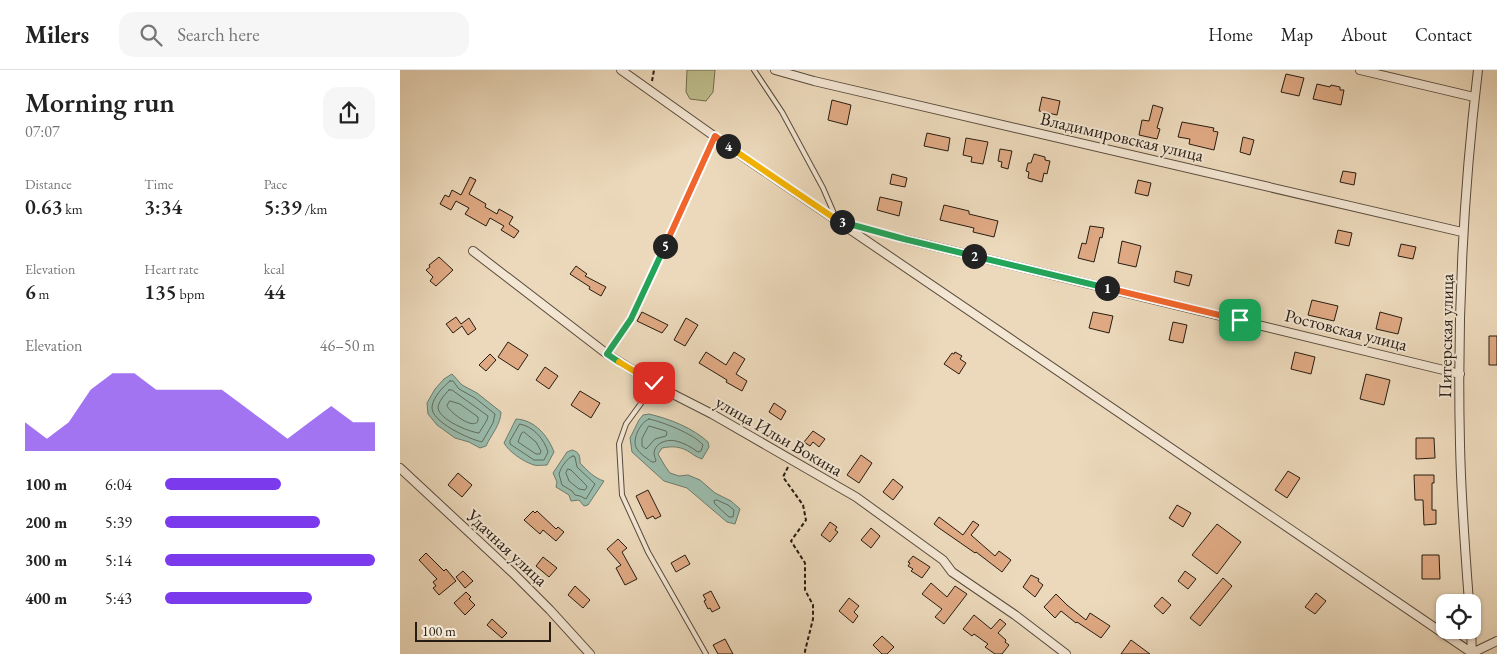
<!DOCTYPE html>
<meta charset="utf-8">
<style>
body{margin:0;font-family:"EB Garamond",serif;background:#f6f6f6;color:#222;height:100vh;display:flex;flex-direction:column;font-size:19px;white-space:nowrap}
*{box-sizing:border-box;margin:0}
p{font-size:16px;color:#767676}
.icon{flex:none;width:28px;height:28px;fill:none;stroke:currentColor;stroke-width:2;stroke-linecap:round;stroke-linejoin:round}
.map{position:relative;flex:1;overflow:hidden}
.panel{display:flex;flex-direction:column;background:#fff;width:400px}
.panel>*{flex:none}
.fabs{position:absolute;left:1036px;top:524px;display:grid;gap:10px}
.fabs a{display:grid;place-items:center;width:45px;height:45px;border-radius:10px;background:#fff;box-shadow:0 1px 4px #0004;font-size:25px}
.scale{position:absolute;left:15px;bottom:12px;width:136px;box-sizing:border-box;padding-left:5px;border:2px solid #261c11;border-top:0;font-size:14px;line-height:18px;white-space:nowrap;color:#261c11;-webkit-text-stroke:4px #f3e6d3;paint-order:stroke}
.pin{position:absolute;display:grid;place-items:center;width:42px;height:42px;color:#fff;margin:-21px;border-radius:10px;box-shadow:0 2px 8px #0006}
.km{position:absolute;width:25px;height:25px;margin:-12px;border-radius:50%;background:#222;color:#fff;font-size:14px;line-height:25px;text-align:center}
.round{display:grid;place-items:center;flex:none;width:52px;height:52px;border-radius:15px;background:#f6f6f6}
.head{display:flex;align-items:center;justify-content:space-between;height:85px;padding:0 25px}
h1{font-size:28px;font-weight:600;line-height:38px}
.stats{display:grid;grid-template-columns:repeat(3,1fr);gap:8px;height:85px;padding:5px 25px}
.stats div{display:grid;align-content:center}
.stats b{font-size:21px;font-weight:600}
.stats small{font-size:14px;font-weight:400}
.stats p{font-size:14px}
.chart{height:140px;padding:10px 25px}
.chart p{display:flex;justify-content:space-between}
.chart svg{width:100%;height:90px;margin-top:5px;fill:#7c3aed;opacity:.7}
ul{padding:0 25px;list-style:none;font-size:16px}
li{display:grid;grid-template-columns:80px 60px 1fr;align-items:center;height:38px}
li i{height:12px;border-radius:6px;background:#7c3aed}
header{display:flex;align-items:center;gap:30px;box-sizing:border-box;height:70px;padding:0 25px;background:#fff;border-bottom:1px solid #e0e0e0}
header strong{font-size:24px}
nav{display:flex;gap:28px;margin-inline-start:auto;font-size:18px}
.search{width:350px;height:45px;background:#f6f6f6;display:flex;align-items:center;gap:12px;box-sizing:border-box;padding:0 18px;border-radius:15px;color:#767676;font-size:19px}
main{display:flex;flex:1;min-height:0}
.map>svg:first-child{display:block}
.green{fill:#bebe8c;stroke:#726d4e}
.water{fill:#9abbab;stroke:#6c7b6d}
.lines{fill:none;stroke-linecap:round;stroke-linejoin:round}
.shore{stroke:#606c5e;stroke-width:1}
.building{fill:#dfa983;stroke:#261c11}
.lane-casing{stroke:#584b3c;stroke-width:6}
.street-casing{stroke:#584b3c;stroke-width:10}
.path{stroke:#261c11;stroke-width:2;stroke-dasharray:4 2.5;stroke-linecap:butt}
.lane{stroke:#f3e6d3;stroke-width:4}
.street{stroke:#f3e6d3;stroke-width:8}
.split-1-casing{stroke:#fff;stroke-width:10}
.split-2-casing{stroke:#fff;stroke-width:10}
.split-3-casing{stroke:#fff;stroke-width:10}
.split-4-casing{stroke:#fff;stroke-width:10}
.split-5-casing{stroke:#fff;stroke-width:10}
.split-6-casing{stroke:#fff;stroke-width:10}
.split-7-casing{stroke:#fff;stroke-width:10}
.split-1{stroke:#f0652b;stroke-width:6}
.split-2{stroke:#22a559;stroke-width:6}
.split-3{stroke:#22a559;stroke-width:6}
.split-4{stroke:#f5b400;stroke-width:6}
.split-5{stroke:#f0652b;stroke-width:6}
.split-6{stroke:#22a559;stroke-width:6}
.split-7{stroke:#f5b400;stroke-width:6}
.labels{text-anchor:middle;stroke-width:4;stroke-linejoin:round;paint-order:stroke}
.street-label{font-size:18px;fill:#261c11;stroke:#f3e6d3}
</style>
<header>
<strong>Milers</strong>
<div class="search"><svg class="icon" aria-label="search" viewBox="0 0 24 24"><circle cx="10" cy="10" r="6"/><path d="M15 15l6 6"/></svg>Search here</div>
<nav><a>Home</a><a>Map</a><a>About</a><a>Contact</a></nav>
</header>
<main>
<section class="panel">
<div class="head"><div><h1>Morning run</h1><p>07:07</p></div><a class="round"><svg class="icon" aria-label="share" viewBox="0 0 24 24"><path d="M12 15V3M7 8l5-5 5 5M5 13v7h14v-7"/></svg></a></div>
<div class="stats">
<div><p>Distance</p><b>0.63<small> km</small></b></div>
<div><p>Time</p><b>3:34</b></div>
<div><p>Pace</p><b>5:39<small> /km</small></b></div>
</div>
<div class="stats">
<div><p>Elevation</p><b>6<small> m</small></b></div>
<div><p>Heart rate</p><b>135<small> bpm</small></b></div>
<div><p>kcal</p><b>44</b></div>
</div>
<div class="chart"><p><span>Elevation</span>46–50 m</p>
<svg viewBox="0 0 160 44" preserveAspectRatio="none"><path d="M0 44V30L10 38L20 30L30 14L40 6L50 6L60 14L70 14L80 14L90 14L100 22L110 30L120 38L130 30L140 22L150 30L160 30V44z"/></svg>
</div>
<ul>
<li><b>100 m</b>6:04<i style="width:55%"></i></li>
<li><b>200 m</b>5:39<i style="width:74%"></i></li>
<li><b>300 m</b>5:14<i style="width:100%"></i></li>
<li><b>400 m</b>5:43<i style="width:70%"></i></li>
</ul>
</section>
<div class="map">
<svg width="1097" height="584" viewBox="0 0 1097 584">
<rect width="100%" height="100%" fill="#ecd9bb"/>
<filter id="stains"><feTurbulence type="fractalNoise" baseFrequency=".004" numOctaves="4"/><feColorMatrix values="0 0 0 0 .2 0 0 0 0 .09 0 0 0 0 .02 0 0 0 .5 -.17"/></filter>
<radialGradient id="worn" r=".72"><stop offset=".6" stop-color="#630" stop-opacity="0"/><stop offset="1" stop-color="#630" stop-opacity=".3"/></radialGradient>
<path class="green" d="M287,0h28l-2,22 -7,9 -16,-2 -4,-7z"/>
<path class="water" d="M52,304l10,11 15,8 24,19c0,12 -10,23 -15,34l-6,2 -11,-6 -14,-4 -18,-13 -9,-11 -1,-11 8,-14 9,-10z
M249,344c21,5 44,14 59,28l1,5 -7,12c-5,-2 -7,-3 -11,-6 -10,-7 -19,-7 -29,-5l-4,6 7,12 5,7 9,3 9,-1 12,5 15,13 16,8 9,8 -5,15 -8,-2 -40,-34 -23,-7 -32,-29 -2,-14 9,-18 4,-5z
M116,349c19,1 32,17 38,33l-7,13c-4,0 -9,1 -13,0 -10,-3 -25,-13 -30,-22z
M172,380c8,2 8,7 8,13 8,8 14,15 24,18l-16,24 -4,1 -5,-6 -8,1 -2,-6 -13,-8 1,-5 -4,-9 14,-21z"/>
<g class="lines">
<path class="shore" d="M50,311h3l6,8 16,9 20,16 -2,9 -11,19c-13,-3 -51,-20 -50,-35 1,-10 11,-20 18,-26z
M49,320h3l36,26 -1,4 -8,13c-10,-1 -39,-13 -41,-25 0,-6 7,-14 11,-18z
M50,331l10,3 18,13v3c0,1 -1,3 -2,3 -7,4 -26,-11 -29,-17z
M249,349c14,3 45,15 54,26l-2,6 -3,1c-7,-5 -14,-9 -22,-11 -13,-3 -27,6 -20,19l-1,2h-3c-4,-3 -12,-8 -15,-13 -6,-8 3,-27 12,-30z
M120,354c14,3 24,15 28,28l-4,8h-10l-24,-16v-3z
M249,356l17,5 1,2 -1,3 -11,3 -9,10 -4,-3v-7z
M124,362l12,10 5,9 -1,3h-4l-18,-12 3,-8z
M173,386l2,1 2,10 18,17 -9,15 -6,-3 -5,-1 -3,-4 -10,-6 -3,-11c2,-7 8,-16 14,-18z
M168,399l3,1 15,15 1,2 -2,3 -6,-1 -10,-8 -3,-8z
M317,430l11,5 6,5 -1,7h-4l-14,-13 -1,-3z"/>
</g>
<path class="building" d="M886,4l18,4 -5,18 -18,-4z
M917,14l13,3 1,-2 9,2v3h4l-3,15 -28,-6z
M642,27l18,4 -3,14 -18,-4z
M432,30l19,5 -4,20 -19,-5z
M753,35l10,3 -6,20 3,1 -3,10 -18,-4 3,-15 7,1z
M782,52l32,6 -1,3 5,1 -4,18 -25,-6 1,-5 -12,-2z
M527,63l23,5 -2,13 -24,-5z
M843,67l11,3 -4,15 -10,-3z
M566,68l22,4 -5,22 -12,-2 1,-5 -9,-2z
M600,79l12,2 -4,18 -7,-2 1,-5 -4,-1z
M634,84l11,3v3l5,1 -3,13 -3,-1 -2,9 -14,-4 1,-6 -3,-1 2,-8h3z
M943,101l13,2 -2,12 -14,-3z
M492,104l15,4 -2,9 -15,-3z
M70,107l6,3 -7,14 17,10 -1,3 12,7 2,-5 14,8 -4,7 10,7 -5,7 -13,-8 3,-4 -14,-8 -4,8 -21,-12 4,-6 -13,-7 -5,9 -11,-6 5,-9 4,2 3,-7 9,5z
M738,110l13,3 -3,13 -13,-3z
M480,127l22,5 -3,14 -22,-6z
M544,135l25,6v3l29,7 -4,16 -21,-5 1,-4 -34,-8z
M690,156l14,2 -2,10 -2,-1 -6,25 -16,-4 4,-15 4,1z
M938,160l14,3 -3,13 -14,-3z
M722,171l19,5 -5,21 -18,-4z
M1001,174l15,3 -3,12 -15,-3z
M39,187l14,13 -17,16 -6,-5 3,-4 -7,-7 4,-3 -1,-2z
M176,196l11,8 -2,2 21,11 -5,9 -12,-7 1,-2 -20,-13z
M776,201l16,4 -3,11 -15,-4z
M912,230l26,6 -4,15 -26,-6z
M242,242l26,13 -6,8 -25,-12z
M693,242l20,4 -4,17 -20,-5z
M980,242l22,6 -4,16 -22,-5z
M56,247l5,7 8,-6 7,11 -8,6 -6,-9 -9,7 -7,-9z
M286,248l12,7 -13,21 -11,-6z
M773,252l14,3 -4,18 -14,-3z
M1089,266h8v29h-8z
M108,272l20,13 -10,15 -20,-13z
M306,282l20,13 8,-13 11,7 -9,15 11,7 -5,10 -16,-9 1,-2 -28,-17z
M555,282l7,4 -2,3 6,4 -7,11 -15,-10 8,-11 2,1z
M895,282l20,5 -4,17 -20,-5z
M90,284l6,6 -10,11 -7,-6z
M145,297l13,9 -9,13 -13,-9z
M966,304l24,6 -6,25 -24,-6z
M180,321l20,12 -9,15 -20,-13z
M374,333l12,8 -5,9 -12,-8z
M413,361l12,8 -6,8 -6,-5 -3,4 -6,-4z
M1016,368h18l1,20 -19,1z
M461,385l11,8 -13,20 -12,-8z
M888,401l12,7 -13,20 -12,-8z
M58,403l14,12 -10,12 -14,-12z
M1014,405h20v8h-2v27h4v14l-12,1 -1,-25h-8z
M493,409l10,8 -10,13 -10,-8z
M248,420l13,26 -6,3 -2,-3 -6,3 -11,-23z
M777,435l14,8 -8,14 -14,-9z
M133,441l2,2 2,-2 19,18 2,-2 6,5 -8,9 -13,-11 -3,4 -16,-14z
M539,447l24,18 10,-14 6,4 -8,10 24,21 4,-5 12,9 -9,12 -26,-20 -1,1 -36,-25 -5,-4z
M430,452l7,5 -2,3 3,2 -8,10 -9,-7z
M817,454l24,18 -24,32 -25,-19z
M471,458l9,8 -9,12 -10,-8z
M218,469l9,9 -5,4 15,27 -12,6 -9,-17 5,-3 -14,-16z
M26,483l18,18 2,-2 10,12 -17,14 -6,-7 3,-2 -3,-4 4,-3 -18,-19z
M285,485l5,9 -14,8 -5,-9z
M1022,485h17l1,24h-18z
M513,486l17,11 -8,11 -11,-7 2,-2 -5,-3 2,-3 -2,-1z
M143,487l14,11 -8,9 -13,-11z
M63,501l10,10 -8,7 -9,-11z
M785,501l11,8 -8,10 -10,-8z
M631,505l8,4 -1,2 5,4 -8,12 -12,-10z
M823,508l9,8 -32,40 -10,-8z
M531,513l16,14 8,-11 12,8 -23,30 -9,-7 7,-8 -20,-15z
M175,516l15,14 -7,8 -15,-13z
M311,521l9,17 -8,4 -2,-4 -2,1 -4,-8 2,-1 -3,-5z
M66,522l5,5 -2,2 6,6 -10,10 -11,-12z
M916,523l10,8 -11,13 -10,-7z
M656,524l11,11 19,15 4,-7 20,13 -9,12 -24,-16 -1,1 -15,-12 -6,7 -11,-11z
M762,527l9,8 -8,9 -9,-8z
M449,528l10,8 -5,6 4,4 -5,7 -14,-12z
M574,545l17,14 9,-10 6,5 -8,9 8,7 -1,2 4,3 -7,9h-7l-10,-7 3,-3 -14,-10 -2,2 -9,-7z
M92,549l15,14 -5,5 -15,-13z
M482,566l12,11 -7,7h-5l-9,-9z
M325,569l8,15h-15l-5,-9z
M731,570l19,14h-29z"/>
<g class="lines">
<defs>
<path id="lane" d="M354,0l28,42 41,76 13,30
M444,152l60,17
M261,318l-19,14 -16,22 -7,20 3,51 26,57 58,102"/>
<path id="street" d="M221,0l124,88 727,495 25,-12
M375,0l39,11 648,151
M960,0l114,27
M504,169l556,135
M73,181l134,103 54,34 51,26 144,83 87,63 9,12 63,43 51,39
M0,398l113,105 37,37 40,44
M1069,532c-4,-52 -8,-105 -9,-158 -3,-125 3,-250 18,-374
M1071,560l1,24"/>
</defs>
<use href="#lane" class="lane-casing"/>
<use href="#street" class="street-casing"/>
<path class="path" d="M252,11l2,-11
M212,278l19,-29 80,-175
M388,397l-5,10 20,28 3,15 -15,21 14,22v27l8,15v14l-8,32v3"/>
<use href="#lane" class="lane"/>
<use href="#street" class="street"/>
</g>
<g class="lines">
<defs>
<path id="split-1" d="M707,218l133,32"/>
<path id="split-2" d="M574,186l133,32"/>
<path id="split-3" d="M442,152l62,17 70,17"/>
<path id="split-4" d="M328,76l109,74 5,2"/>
<path id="split-5" d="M265,176l50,-110 13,10"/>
<path id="split-6" d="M219,292l-12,-8 24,-35 34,-73"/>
<path id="split-7" d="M219,292l35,21"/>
</defs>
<use href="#split-1" class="split-1-casing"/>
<use href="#split-2" class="split-2-casing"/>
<use href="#split-3" class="split-3-casing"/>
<use href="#split-4" class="split-4-casing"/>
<use href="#split-5" class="split-5-casing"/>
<use href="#split-6" class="split-6-casing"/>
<use href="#split-7" class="split-7-casing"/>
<use href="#split-1" class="split-1"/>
<use href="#split-2" class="split-2"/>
<use href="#split-3" class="split-3"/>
<use href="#split-4" class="split-4"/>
<use href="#split-5" class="split-5"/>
<use href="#split-6" class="split-6"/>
<use href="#split-7" class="split-7"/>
</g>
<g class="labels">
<g class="street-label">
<text transform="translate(722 67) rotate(13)" y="6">Владимировская улица</text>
<text transform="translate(946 260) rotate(14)" y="6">Ростовская улица</text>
<text transform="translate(1046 266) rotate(-89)" y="6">Питерская улица</text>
<text transform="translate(379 366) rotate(30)" y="6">улица Ильи Вокина</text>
<text transform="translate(107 478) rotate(43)" y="6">Удачная улица</text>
</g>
</g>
<rect width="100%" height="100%" filter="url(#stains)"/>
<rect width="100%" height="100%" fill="url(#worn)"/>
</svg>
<div class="fabs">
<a><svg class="icon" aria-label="locate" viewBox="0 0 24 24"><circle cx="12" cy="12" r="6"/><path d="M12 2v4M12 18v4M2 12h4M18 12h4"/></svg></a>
</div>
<div class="scale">100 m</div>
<div class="pin" style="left:840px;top:250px;background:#1e9e55"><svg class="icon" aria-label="arrive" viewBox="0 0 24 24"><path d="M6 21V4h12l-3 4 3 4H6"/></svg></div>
<div class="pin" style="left:254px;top:313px;background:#d93025"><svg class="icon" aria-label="check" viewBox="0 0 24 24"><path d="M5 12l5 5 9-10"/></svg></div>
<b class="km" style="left:707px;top:218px">1</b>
<b class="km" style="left:574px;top:186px">2</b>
<b class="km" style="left:442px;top:152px">3</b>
<b class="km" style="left:328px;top:76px">4</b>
<b class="km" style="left:265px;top:176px">5</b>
</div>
</main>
